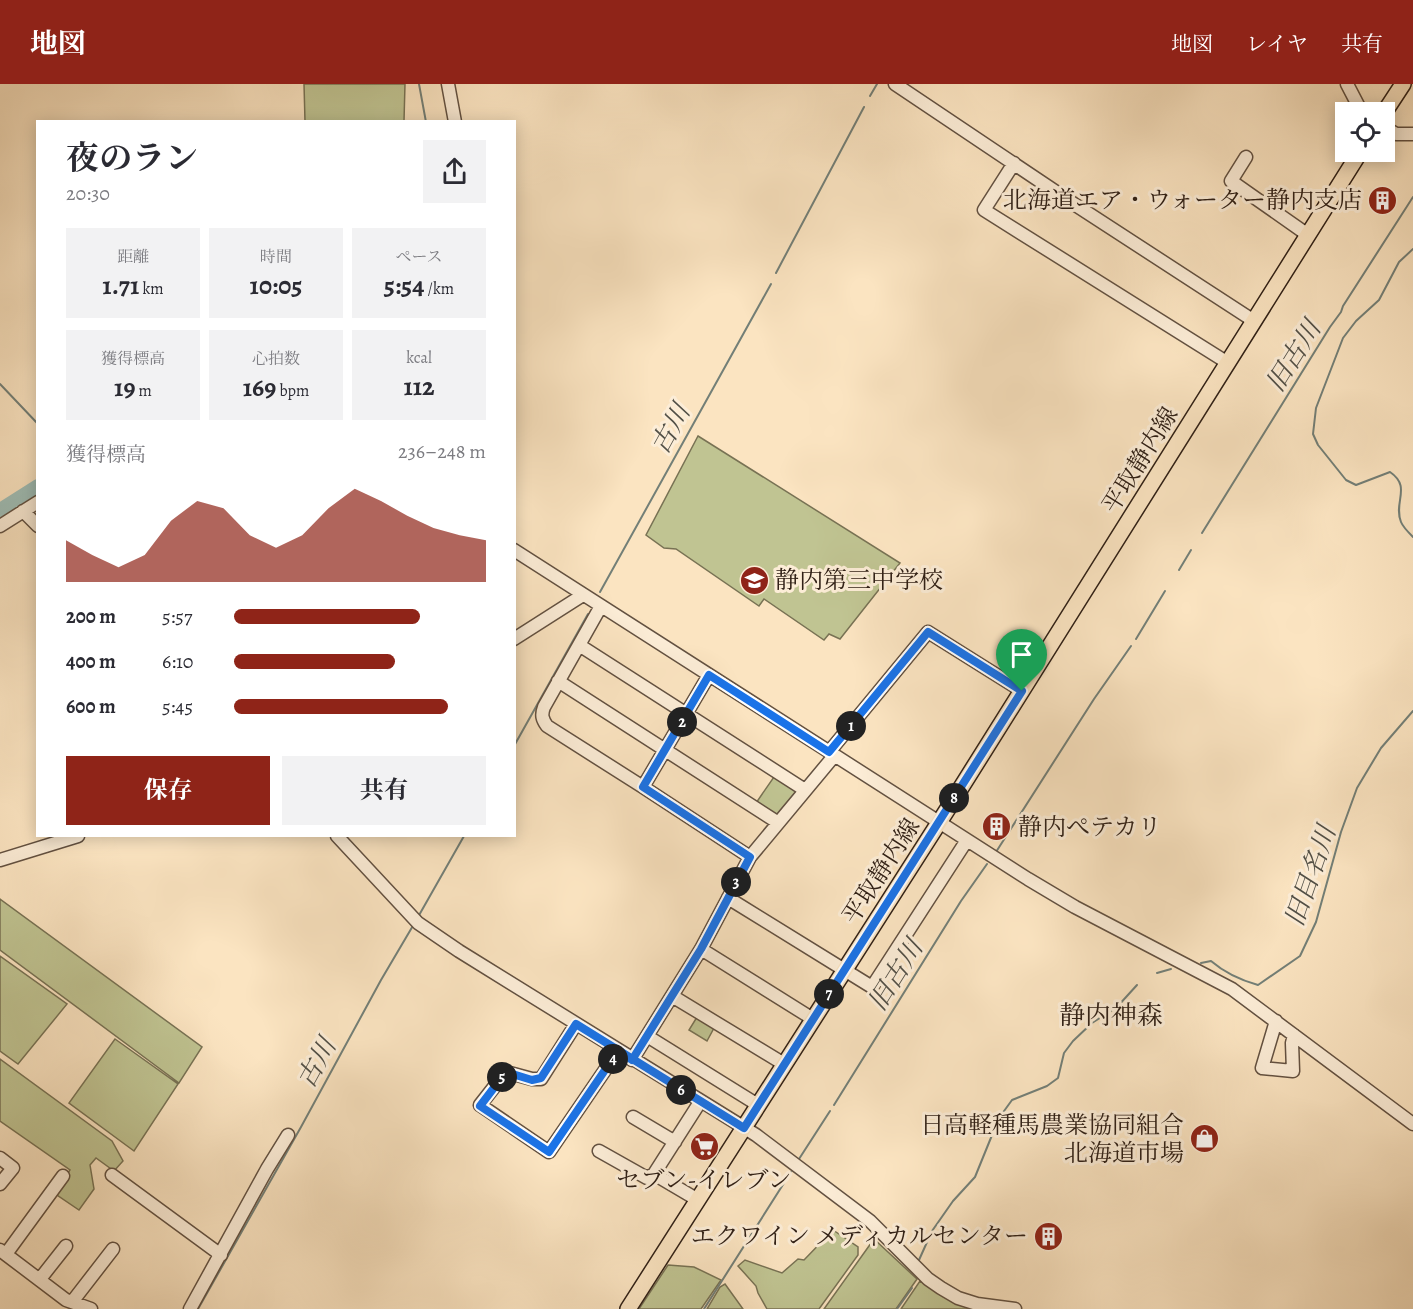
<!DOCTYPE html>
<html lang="ja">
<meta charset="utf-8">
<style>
body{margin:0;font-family:Alegreya,"Noto Serif JP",serif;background:#f2f2f3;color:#2b2b33;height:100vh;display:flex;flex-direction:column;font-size:22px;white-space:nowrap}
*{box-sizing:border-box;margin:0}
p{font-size:20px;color:#7c7c81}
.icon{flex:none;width:33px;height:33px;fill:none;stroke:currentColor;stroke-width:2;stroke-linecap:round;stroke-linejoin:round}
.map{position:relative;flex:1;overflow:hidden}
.details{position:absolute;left:36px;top:36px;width:480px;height:717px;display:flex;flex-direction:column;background:#fff;border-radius:0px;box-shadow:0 3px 15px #0003}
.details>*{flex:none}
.controls{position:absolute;left:1335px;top:18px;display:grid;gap:12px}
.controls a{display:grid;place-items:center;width:60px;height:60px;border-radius:0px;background:#fff;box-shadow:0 3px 15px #0003;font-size:30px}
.pin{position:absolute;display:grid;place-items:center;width:51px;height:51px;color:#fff;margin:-62px -26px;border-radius:50% 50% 50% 0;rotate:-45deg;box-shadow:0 0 6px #0007}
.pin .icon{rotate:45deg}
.km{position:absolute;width:30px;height:30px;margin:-15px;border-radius:50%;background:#222;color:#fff;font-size:16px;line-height:30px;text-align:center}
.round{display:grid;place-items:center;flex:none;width:63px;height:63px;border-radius:0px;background:#f2f2f3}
.summary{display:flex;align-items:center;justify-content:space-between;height:102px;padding:0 30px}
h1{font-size:33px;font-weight:700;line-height:45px}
.figures{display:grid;grid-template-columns:repeat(3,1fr);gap:9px;height:102px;padding:6px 30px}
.figures div{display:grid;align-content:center;border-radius:0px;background:#f2f2f3;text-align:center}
.figures b{font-size:26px;font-weight:700}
.figures small{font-size:16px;font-weight:400}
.figures p{font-size:16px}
.chart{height:168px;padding:12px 30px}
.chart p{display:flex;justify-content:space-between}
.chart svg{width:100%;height:108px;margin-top:6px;fill:#8f2418;opacity:.7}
.cta{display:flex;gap:12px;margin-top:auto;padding:12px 30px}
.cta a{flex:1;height:69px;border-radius:0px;background:#8f2418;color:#fff;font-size:24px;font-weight:700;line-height:69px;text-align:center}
.cta a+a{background:#f2f2f3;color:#2b2b33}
ul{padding:0 30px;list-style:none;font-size:20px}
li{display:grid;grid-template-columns:96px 72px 1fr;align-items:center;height:45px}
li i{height:15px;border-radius:8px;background:#8f2418}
header{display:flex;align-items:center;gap:36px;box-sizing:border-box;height:84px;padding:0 30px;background:#8f2418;color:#fff}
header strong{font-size:28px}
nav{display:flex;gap:33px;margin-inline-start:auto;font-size:21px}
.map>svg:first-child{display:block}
.green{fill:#c0c492;stroke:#787254;stroke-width:1.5}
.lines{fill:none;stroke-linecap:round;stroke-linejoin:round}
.stream{stroke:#737f77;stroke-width:2}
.river{stroke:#9fbeb7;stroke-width:14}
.minor-casing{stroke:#635141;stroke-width:15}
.major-casing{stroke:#302016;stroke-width:18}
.minor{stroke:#fcedd7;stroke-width:12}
.major{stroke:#fbe4c1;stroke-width:15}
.route-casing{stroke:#fff;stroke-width:12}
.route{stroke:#1a73e8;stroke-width:8}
.labels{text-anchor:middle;stroke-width:6;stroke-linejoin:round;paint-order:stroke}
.poi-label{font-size:24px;fill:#302016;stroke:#fcedd7;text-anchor:end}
.street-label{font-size:24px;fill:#302016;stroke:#fcedd7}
.water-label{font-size:26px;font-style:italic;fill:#514f46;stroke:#fcedd7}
.neighbourhood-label{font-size:26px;fill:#302016;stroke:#fcedd7}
</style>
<header>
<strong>地図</strong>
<nav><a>地図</a><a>レイヤ</a><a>共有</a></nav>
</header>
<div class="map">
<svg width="1413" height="1225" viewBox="0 0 1413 1225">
<rect width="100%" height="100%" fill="#fbe4c1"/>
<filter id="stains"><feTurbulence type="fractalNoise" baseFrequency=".00333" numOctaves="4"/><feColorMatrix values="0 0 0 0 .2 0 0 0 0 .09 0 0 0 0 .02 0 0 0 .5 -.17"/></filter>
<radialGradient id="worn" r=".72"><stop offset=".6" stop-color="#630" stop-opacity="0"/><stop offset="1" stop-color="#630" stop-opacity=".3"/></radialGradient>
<path class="green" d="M304,0h101l-1,37h-99z
M698,352l202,127 -60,76 -11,-5 -5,6 -60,-41 -5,7 -83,-57 -12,-1 -18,-13z
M776,690l22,19 -19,22 -4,1 -19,-13z
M0,815l202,148 -23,36 -179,-133z
M0,872l67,48 -49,60 -18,-13z
M697,933l17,11 -7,13 -18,-11z
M115,955l63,45 -44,67 -65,-48z
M0,975l112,82 11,20 -9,10 -18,-13 -6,7 4,24 -15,21 -25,-17 16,-23 -70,-49z
M833,1146l25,17v8l-39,54h-52l-9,-16 -2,-7 -18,-20 7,-6 37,13 16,-14 6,1z
M874,1155l43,40 -21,30h-72z
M668,1181l26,2 27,13 -20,29h-62z
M920,1197l42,24 17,4h-78z
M725,1200l18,25h-36l13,-22z"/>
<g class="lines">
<path class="stream" d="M419,0l7,38
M870,12l7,-12
M1413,165l-14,13 -20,38 -23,21 -13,17 -27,70 -3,26 5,11 28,35 10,5 34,-13c22,15 3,30 11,50 2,5 8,11 12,15
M776,189l88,-166
M0,300l38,40
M1202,449l128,-206 11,-15 2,-6 70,-109
M1179,486l12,-20
M600,508l171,-308
M1136,555l29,-48
M514,662l74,-132
M996,768l98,-153 37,-53
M418,833l46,-81
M1201,879l10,-2c14,12 29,19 47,24l42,-29 16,-34 25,-90 16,-44 24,-40 32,-37
M1157,889l14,-4
M834,1021l127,-204 26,-37
M799,1075l31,-48
M919,1176l13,-29 21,-30 22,-24 24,-59 13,-18 35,-14 11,-8 6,-25 9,-12 19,-18 25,-16 20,-22
M198,1225l103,-182 80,-147 33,-56
M704,1225l87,-137
M897,1225l15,-21"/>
<path class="river" d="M0,426l38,-24"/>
<defs>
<path id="minor" d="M448,0l7,38
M895,0l179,120 180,117
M1347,0l13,25 4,3
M1384,43l12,7h17
M1246,73l-15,24 77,54
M1014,79l-30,47 244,153
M23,427l15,15
M0,442l38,-24
M514,466l514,329 47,28 157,82 181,135
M601,522l-57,101c-3,8 -2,12 3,19l96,61
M514,555l69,-44
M579,561l226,145
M709,591l-66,112 107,70
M558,597l219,141
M829,668l99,-120 94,59
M337,752l81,87 41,28 297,184 114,86 58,58 13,9 17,10 19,6 38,5
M0,776l78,-24
M728,814l144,89 95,-147
M701,865l112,70
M672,912l112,68
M1276,937l-14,47 31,3 -1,-28 2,-8
M576,940l-35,55h-9l-26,-7 -26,33 69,47 69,-101
M647,952l111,69
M632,976l69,-111 49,-92 84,-101
M633,1033l42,25
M599,1067l48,27 7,-4 44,26
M0,1074l13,10 -13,16
M654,1090l46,-72
M112,1091l109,80
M0,1166l66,50 25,9
M6,1170l57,-78
M40,1195l26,-33
M72,1218l41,-53
M190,1225l77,-140 21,-34"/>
<path id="major" d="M1384,29l19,-29
M628,1225l319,-499 413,-658"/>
</defs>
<use href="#minor" class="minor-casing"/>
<use href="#major" class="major-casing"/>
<use href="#minor" class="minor"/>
<use href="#major" class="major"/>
</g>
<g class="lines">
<defs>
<path id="route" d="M1022,607l-94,-59 -99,120 -120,-77 -66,112 107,70 -49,92 -69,111 -14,-9 -69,101 -69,-46 26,-34 26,8 9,-2 35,-54 168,104 278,-437"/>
</defs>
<use href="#route" class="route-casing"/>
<use href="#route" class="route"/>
</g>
<defs>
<symbol id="building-disc" viewBox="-11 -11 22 22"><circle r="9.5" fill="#8f2418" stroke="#fcedd7"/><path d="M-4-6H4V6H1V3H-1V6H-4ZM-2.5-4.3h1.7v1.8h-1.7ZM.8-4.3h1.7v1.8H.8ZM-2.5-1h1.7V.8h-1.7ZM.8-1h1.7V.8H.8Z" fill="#fff"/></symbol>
<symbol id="school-disc" viewBox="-11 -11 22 22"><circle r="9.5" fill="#8f2418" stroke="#fcedd7"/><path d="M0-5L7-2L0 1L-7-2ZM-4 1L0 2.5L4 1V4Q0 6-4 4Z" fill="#fff"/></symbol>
<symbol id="shop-disc" viewBox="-11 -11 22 22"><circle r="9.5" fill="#8f2418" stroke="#fcedd7"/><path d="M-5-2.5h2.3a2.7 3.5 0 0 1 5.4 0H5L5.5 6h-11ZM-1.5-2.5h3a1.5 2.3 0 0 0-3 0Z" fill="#fff"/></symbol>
<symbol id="supermarket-disc" viewBox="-11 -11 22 22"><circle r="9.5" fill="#8f2418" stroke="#fcedd7"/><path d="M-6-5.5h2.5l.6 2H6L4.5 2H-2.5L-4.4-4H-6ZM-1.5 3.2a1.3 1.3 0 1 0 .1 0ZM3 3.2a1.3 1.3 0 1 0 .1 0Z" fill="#fff"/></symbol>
</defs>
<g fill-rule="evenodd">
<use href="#building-disc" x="1366" y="100" width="33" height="33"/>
<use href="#school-disc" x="738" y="480" width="33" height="33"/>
<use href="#building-disc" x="980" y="726" width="33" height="33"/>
<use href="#shop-disc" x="1188" y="1038" width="33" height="33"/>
<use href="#supermarket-disc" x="688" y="1046" width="33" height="33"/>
<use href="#building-disc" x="1032" y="1136" width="33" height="33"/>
</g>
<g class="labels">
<g class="poi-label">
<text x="1362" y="124">北海道エア・ウォーター静内支店</text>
<text x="775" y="504" text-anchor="start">静内第三中学校</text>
<text x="1018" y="751" text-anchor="start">静内ぺテカリ</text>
<text x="1184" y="1049">日高軽種馬農業協同組合<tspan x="1184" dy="28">北海道市場</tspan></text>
<text x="704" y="1104" text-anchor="middle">セブン-イレブン</text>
<text x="1028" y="1160">エクワイン メディカルセンター</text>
</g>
<g class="street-label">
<text transform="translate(1140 376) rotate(-58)" y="8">平取静内線</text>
<text transform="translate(881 787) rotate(-57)" y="8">平取静内線</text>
</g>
<g class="water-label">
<text transform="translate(1293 272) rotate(-58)" y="9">旧古川</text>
<text transform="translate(670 345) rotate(-61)" y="9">古川</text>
<text transform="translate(1310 792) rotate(-71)" y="9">旧目名川</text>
<text transform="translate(895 891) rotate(-58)" y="9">旧古川</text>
<text transform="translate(316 979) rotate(-61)" y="9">古川</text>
</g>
<g class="neighbourhood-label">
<text x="1111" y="940">静内神森</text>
</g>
</g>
<rect width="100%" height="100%" filter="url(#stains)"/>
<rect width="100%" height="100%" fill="url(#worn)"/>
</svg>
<div class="controls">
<a><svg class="icon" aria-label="locate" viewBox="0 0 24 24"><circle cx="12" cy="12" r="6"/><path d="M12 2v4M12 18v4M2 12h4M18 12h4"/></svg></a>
</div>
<div class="pin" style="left:1022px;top:607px;background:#1e9e55"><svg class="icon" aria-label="arrive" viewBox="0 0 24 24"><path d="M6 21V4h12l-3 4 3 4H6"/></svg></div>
<b class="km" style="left:851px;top:642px">1</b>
<b class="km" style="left:682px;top:638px">2</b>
<b class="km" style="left:736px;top:798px">3</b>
<b class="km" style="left:613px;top:975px">4</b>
<b class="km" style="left:502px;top:993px">5</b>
<b class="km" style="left:681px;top:1006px">6</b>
<b class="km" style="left:829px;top:910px">7</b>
<b class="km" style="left:954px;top:714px">8</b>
<section class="details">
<div class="summary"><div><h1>夜のラン</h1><p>20:30</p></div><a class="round"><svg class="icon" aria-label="share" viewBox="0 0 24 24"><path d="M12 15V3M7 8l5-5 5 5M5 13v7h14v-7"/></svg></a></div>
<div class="figures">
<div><p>距離</p><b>1.71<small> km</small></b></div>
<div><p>時間</p><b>10:05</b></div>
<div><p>ペース</p><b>5:54<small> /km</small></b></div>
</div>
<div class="figures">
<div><p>獲得標高</p><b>19<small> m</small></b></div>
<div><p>心拍数</p><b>169<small> bpm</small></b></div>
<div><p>kcal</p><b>112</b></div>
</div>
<div class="chart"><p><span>獲得標高</span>236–248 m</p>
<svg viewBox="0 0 160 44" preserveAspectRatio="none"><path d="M0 44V27L10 33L20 38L30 33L40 19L50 11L60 14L70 25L80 30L90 25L100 14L110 6L120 11L130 17L140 22L150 25L160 27V44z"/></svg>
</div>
<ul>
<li><b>200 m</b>5:57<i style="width:74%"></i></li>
<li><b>400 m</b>6:10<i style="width:64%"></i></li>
<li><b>600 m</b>5:45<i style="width:85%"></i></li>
</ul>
<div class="cta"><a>保存</a><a>共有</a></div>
</section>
</div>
